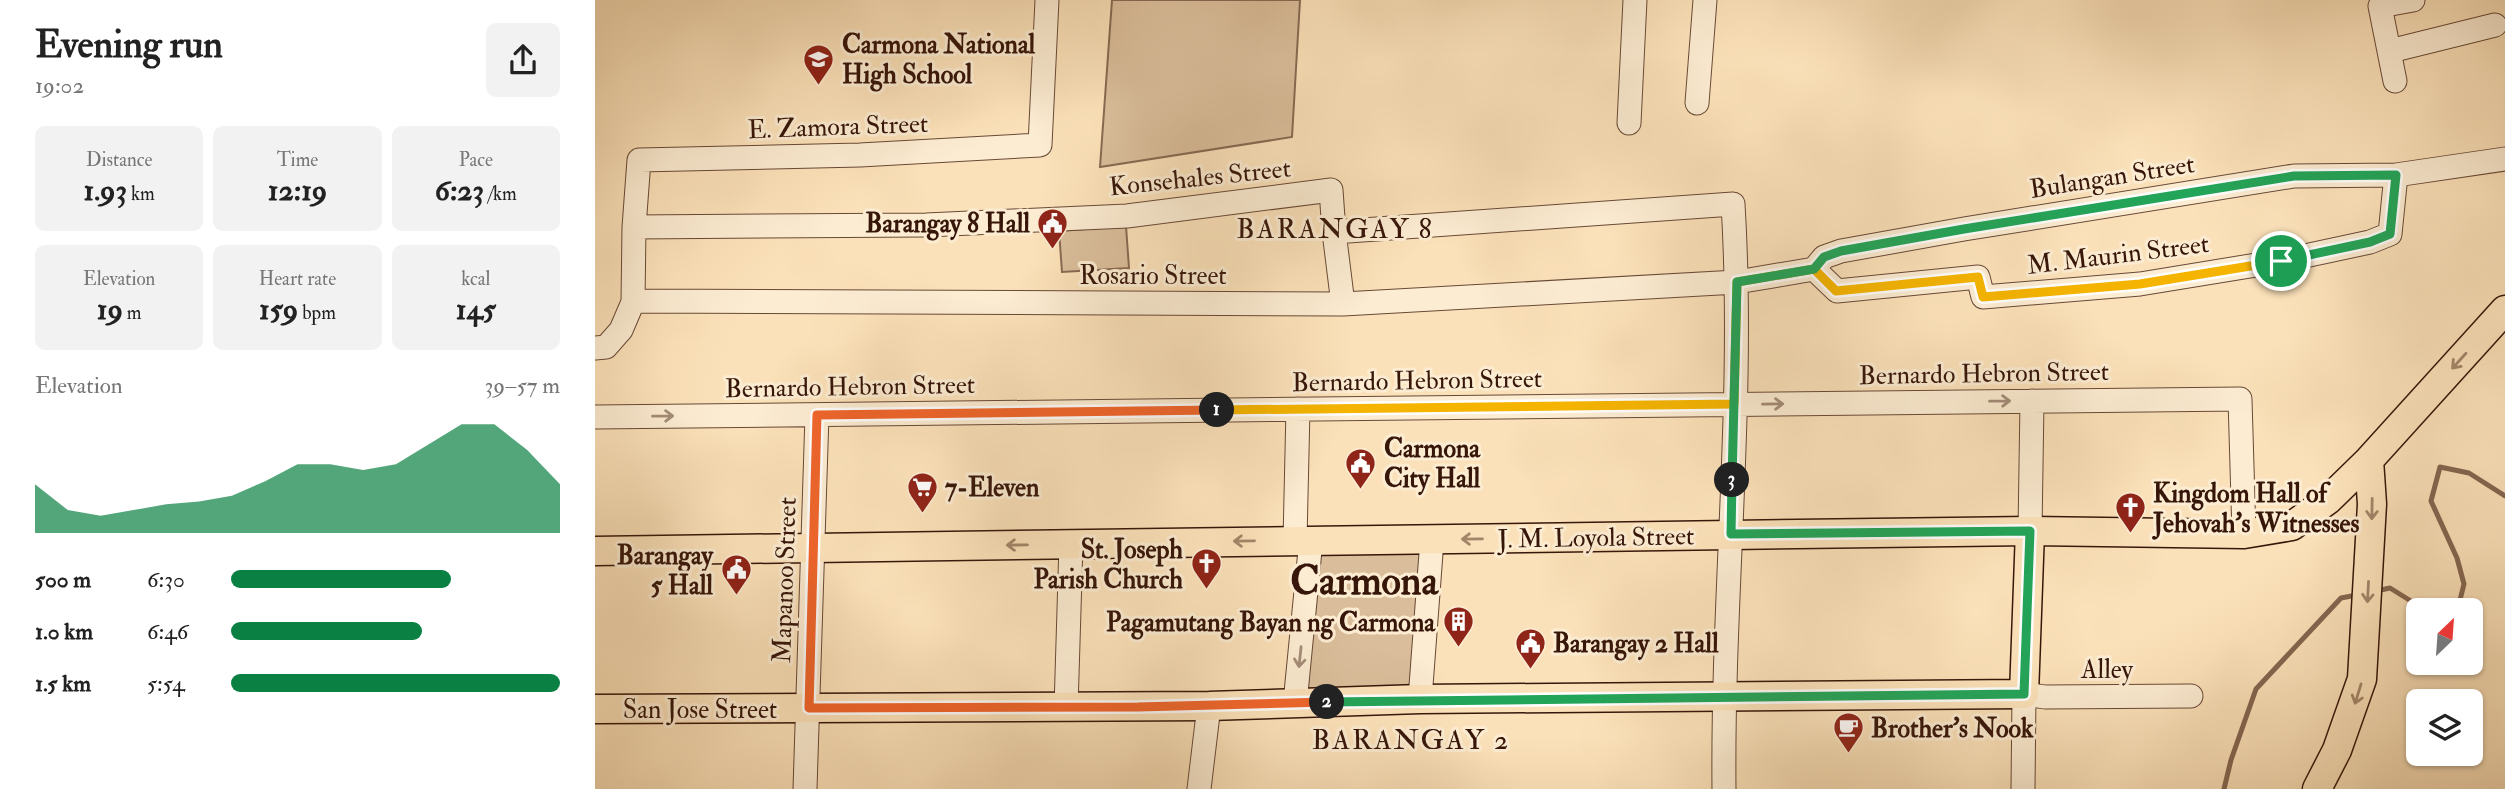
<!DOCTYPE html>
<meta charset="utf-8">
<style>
body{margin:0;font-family:"IM FELL Double Pica",serif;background:#f2f2f2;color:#222;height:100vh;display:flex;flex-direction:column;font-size:26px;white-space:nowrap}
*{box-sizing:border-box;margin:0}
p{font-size:23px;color:#767676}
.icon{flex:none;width:38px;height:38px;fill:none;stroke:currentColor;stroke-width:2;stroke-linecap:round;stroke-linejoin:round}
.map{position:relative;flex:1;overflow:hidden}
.drawer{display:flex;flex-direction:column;background:#fff;width:595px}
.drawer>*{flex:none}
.needle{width:46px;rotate:25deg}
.tools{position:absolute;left:1811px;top:598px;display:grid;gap:14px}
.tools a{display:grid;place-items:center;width:77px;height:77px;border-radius:10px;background:#fff;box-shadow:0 2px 5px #0004;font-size:35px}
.pin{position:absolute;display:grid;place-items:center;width:60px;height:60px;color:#fff;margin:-30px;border:4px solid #fff;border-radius:50%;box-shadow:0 2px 7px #0007}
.km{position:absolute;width:35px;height:35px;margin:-18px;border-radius:50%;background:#222;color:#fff;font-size:19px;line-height:35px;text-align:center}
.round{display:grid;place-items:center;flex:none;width:74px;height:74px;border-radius:10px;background:#f2f2f2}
.overview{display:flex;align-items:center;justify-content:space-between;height:119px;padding:0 35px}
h1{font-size:38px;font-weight:800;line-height:52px}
.metrics{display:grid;grid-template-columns:repeat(3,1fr);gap:10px;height:119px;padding:7px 35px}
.metrics div{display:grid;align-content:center;border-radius:10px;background:#f2f2f2;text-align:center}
.metrics b{font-size:30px;font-weight:800}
.metrics small{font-size:19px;font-weight:400}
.metrics p{font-size:19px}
.chart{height:196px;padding:14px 35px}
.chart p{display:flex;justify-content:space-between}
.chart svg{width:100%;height:126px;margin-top:7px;fill:#0b8043;opacity:.7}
ul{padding:0 35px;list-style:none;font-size:23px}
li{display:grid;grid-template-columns:112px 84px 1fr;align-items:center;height:52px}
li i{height:18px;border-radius:9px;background:#0b8043}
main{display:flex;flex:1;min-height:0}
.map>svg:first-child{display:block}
.green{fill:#dabe9b;stroke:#886a52;stroke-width:2}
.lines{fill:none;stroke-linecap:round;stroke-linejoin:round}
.stream{stroke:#846650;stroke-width:5}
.minor-casing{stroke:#684936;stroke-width:25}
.major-casing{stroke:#37160a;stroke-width:31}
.minor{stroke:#fcecd2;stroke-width:23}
.major{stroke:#fbe1b9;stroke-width:28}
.oneway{stroke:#a3866a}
.oneway2{stroke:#a38c78}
.split-1-casing{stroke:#fff;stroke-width:14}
.split-2-casing{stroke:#fff;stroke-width:14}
.split-3-casing{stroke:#fff;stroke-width:14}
.split-4-casing{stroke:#fff;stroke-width:14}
.split-1{stroke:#f5b400;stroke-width:9}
.split-2{stroke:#f0652b;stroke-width:9}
.split-3{stroke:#22a559;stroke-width:9}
.split-4{stroke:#22a559;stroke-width:9}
.labels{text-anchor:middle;stroke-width:6;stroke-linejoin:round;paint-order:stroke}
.poi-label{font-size:26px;font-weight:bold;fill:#37160a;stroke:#fcecd2;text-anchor:start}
.street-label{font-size:26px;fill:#37160a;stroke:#fcecd2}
.neighbourhood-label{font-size:28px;letter-spacing:2px;fill:#37160a;stroke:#fcecd2}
.town-label{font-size:40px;font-weight:bold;fill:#37160a;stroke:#fcecd2}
</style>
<main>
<section class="drawer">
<div class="overview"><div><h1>Evening run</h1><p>19:02</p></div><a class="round"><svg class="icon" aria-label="share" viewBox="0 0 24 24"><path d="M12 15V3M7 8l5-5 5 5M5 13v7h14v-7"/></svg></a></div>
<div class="metrics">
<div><p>Distance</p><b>1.93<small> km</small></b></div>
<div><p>Time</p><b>12:19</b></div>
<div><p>Pace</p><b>6:23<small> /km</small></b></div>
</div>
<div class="metrics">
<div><p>Elevation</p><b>19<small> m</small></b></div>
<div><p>Heart rate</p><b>159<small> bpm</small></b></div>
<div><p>kcal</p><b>145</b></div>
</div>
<div class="chart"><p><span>Elevation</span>39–57 m</p>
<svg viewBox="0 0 160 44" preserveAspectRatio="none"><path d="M0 44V27L10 36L20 38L30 36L40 34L50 33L60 31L70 26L80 20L90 20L100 22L110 20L120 13L130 6L140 6L150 15L160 27V44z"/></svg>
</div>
<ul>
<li><b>500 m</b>6:30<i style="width:67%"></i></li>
<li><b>1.0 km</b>6:46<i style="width:58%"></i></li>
<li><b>1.5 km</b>5:54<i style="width:100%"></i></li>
</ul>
</section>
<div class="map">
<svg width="1910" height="789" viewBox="0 0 1910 789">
<rect width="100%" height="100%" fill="#fbe1b9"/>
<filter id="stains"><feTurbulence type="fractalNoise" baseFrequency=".00286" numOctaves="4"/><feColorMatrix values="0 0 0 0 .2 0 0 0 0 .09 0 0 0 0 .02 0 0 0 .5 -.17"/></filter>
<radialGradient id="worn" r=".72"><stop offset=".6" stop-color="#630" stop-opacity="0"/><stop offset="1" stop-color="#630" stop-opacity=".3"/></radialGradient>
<path class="green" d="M517,0h188l-8,137 -192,30z
M531,226l3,42 -67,4 -3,-41z
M722,553h104l-5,136h-116z"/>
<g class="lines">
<path class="stream" d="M1781,591l14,-3 37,23
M1854,611l9,-3 6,-24 -7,-26 -26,-57 9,-34 29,6 36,23
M1629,789l7,-29 25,-71 85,-91 16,-3"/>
<defs>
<path id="minor" d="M1795,51l105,-26
M1800,81l-15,-75 33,-6
M1102,103l8,-103
M1034,123l6,-123
M39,227l292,-2 201,-9 204,-26 3,42 399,-28c12,195 -11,390 -9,585
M739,232l9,72
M1219,269l23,22 141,-14 5,20 157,-13 141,-23 89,-19 20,-8 6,-59
M38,302l1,-75 5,-67 221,-5 180,-10 7,-145
M0,348l11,-1 15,-17 12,-28 4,-1 706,3 394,-22 77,-13 10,-12 17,-6 123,-22 330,-53 102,-1 109,-16
M0,417l1645,-18 4,135
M1435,531l2,-130
M700,540l3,-131
M825,699l12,-159
M700,703l16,-163
M471,708l5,-164
M210,789l12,-374
M604,789l10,-83
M1428,789l1,-95 21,3 146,-1"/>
<path id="major" d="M0,551l1136,-16 299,-4 214,3 48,-8 36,-26 41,-40 136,-150
M0,709l614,-3 211,-7 604,-5 6,-163
M1722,789l20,-39 25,-71 10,-175 -3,-44"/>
</defs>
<use href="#minor" class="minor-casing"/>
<use href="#major" class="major-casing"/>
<use href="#minor" class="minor"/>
<use href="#major" class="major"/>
</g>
<defs><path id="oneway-shaft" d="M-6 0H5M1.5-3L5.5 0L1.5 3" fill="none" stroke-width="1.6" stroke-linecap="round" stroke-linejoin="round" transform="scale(1.75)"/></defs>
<g class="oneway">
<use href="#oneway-shaft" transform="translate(1864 361) rotate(132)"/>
<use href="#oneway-shaft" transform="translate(1777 509) rotate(91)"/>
<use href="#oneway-shaft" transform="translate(877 539) rotate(179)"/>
<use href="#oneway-shaft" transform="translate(649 541) rotate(179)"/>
<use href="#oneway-shaft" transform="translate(422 545) rotate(179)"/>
<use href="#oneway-shaft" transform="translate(1773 592) rotate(93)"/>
<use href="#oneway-shaft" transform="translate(1763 694) rotate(107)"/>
</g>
<g class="oneway2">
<use href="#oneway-shaft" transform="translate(1405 401) rotate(-1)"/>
<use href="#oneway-shaft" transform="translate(1178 404) rotate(-1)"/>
<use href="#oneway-shaft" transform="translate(68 416) rotate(-1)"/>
<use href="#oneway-shaft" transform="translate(705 657) rotate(96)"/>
</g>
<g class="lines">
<defs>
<path id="split-1" d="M622,410l517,-6 3,-122 77,-13 22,22 142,-14 5,20 157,-13 141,-23"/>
<path id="split-2" d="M622,410l-400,5 -8,293 329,-1 189,-5"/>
<path id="split-3" d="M732,702l697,-8 6,-163 -299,3 1,-54"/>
<path id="split-4" d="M1137,480l5,-198 77,-13 10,-12 17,-6 123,-22 330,-53 102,-1 -6,59 -20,8 -89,19"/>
</defs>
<use href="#split-1" class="split-1-casing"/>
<use href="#split-2" class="split-2-casing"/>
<use href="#split-3" class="split-3-casing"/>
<use href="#split-4" class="split-4-casing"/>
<use href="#split-1" class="split-1"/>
<use href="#split-2" class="split-2"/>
<use href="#split-3" class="split-3"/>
<use href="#split-4" class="split-4"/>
</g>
<defs>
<symbol id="school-pin" viewBox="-11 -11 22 30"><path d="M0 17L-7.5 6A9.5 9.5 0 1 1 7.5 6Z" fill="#8f2418" stroke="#fcecd2"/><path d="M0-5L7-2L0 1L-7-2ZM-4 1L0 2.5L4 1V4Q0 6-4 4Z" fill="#fff"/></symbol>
<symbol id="civic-pin" viewBox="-11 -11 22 30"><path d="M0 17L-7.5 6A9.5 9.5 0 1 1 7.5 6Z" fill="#8f2418" stroke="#fcecd2"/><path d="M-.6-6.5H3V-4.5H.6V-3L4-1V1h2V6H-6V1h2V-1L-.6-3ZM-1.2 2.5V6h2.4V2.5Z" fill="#fff"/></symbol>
<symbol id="supermarket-pin" viewBox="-11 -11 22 30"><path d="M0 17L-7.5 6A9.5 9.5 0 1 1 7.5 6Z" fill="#8f2418" stroke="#fcecd2"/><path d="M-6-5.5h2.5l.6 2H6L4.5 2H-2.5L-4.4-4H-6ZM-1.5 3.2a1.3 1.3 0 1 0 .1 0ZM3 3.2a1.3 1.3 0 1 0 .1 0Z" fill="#fff"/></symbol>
<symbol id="church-pin" viewBox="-11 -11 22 30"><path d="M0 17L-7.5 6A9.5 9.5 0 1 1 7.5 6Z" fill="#8f2418" stroke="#fcecd2"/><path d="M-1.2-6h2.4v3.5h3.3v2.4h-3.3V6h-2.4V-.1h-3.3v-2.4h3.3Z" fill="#fff"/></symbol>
<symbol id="building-pin" viewBox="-11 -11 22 30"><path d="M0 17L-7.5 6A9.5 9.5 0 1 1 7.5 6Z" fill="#8f2418" stroke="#fcecd2"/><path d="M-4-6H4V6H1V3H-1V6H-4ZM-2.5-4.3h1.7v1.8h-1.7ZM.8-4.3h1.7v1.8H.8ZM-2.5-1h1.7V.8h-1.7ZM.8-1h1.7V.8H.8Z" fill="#fff"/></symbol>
<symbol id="cafe-pin" viewBox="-11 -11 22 30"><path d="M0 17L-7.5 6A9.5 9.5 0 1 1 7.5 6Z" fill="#8f2418" stroke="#fcecd2"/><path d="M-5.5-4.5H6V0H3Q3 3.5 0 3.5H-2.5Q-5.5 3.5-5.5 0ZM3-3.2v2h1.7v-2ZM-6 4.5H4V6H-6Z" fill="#fff"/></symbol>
</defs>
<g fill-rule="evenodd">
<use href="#school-pin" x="206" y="42" width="35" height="47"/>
<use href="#civic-pin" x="440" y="206" width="35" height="47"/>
<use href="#civic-pin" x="748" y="446" width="35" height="47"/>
<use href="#supermarket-pin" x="310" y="470" width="35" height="47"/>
<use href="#church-pin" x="1518" y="490" width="35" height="47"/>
<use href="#church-pin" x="594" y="546" width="35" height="47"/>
<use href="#civic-pin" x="124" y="552" width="35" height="47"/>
<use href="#building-pin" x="846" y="604" width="35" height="47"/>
<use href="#civic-pin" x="918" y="626" width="35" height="47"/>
<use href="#cafe-pin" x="1236" y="710" width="35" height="47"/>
</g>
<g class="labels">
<g class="poi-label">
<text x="247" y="53">Carmona National<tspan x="247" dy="30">High School</tspan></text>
<text x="435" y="232" text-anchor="end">Barangay 8 Hall</text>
<text x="789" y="457">Carmona<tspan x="789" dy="30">City Hall</tspan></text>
<text x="350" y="496">7-Eleven</text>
<text x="1558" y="502">Kingdom Hall of<tspan x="1558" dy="30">Jehovah's Witnesses</tspan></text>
<text x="588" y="558" text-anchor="end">St. Joseph<tspan x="588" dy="30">Parish Church</tspan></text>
<text x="118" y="564" text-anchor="end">Barangay<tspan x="118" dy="30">5 Hall</tspan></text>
<text x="840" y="631" text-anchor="end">Pagamutang Bayan ng Carmona</text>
<text x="958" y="652">Barangay 2 Hall</text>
<text x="1276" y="737">Brother's Nook</text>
</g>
<g class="street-label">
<text transform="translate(243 126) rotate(-2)" y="9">E. Zamora Street</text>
<text transform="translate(1517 176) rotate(-9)" y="9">Bulangan Street</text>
<text transform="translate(605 177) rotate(-6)" y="9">Konsehales Street</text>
<text transform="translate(1523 254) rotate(-7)" y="9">M. Maurin Street</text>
<text x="558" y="284">Rosario Street</text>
<text transform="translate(1389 373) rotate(-1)" y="9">Bernardo Hebron Street</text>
<text transform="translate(822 380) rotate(-1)" y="9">Bernardo Hebron Street</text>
<text transform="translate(255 386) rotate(-1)" y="9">Bernardo Hebron Street</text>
<text transform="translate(1001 537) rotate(-1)" y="9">J. M. Loyola Street</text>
<text transform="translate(189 580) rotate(-88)" y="9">Mapanoo Street</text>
<text x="1512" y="678">Alley</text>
<text x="105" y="718">San Jose Street</text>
</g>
<g class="neighbourhood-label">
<text x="740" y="238">BARANGAY 8</text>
<text x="816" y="749">BARANGAY 2</text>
</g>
<g class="town-label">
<text x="769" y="594">Carmona</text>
</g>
</g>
<rect width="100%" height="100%" filter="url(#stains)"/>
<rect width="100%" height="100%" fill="url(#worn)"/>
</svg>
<div class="tools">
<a><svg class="needle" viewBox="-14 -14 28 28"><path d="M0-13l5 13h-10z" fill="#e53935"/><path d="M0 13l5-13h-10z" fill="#767676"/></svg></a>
<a><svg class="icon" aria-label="layers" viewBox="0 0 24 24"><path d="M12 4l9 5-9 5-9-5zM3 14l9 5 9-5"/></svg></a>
</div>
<div class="pin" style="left:1686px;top:261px;background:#1e9e55"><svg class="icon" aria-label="arrive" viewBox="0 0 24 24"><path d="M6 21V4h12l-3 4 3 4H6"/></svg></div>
<b class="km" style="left:622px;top:410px">1</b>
<b class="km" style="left:732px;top:702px">2</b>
<b class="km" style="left:1137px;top:480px">3</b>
</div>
</main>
